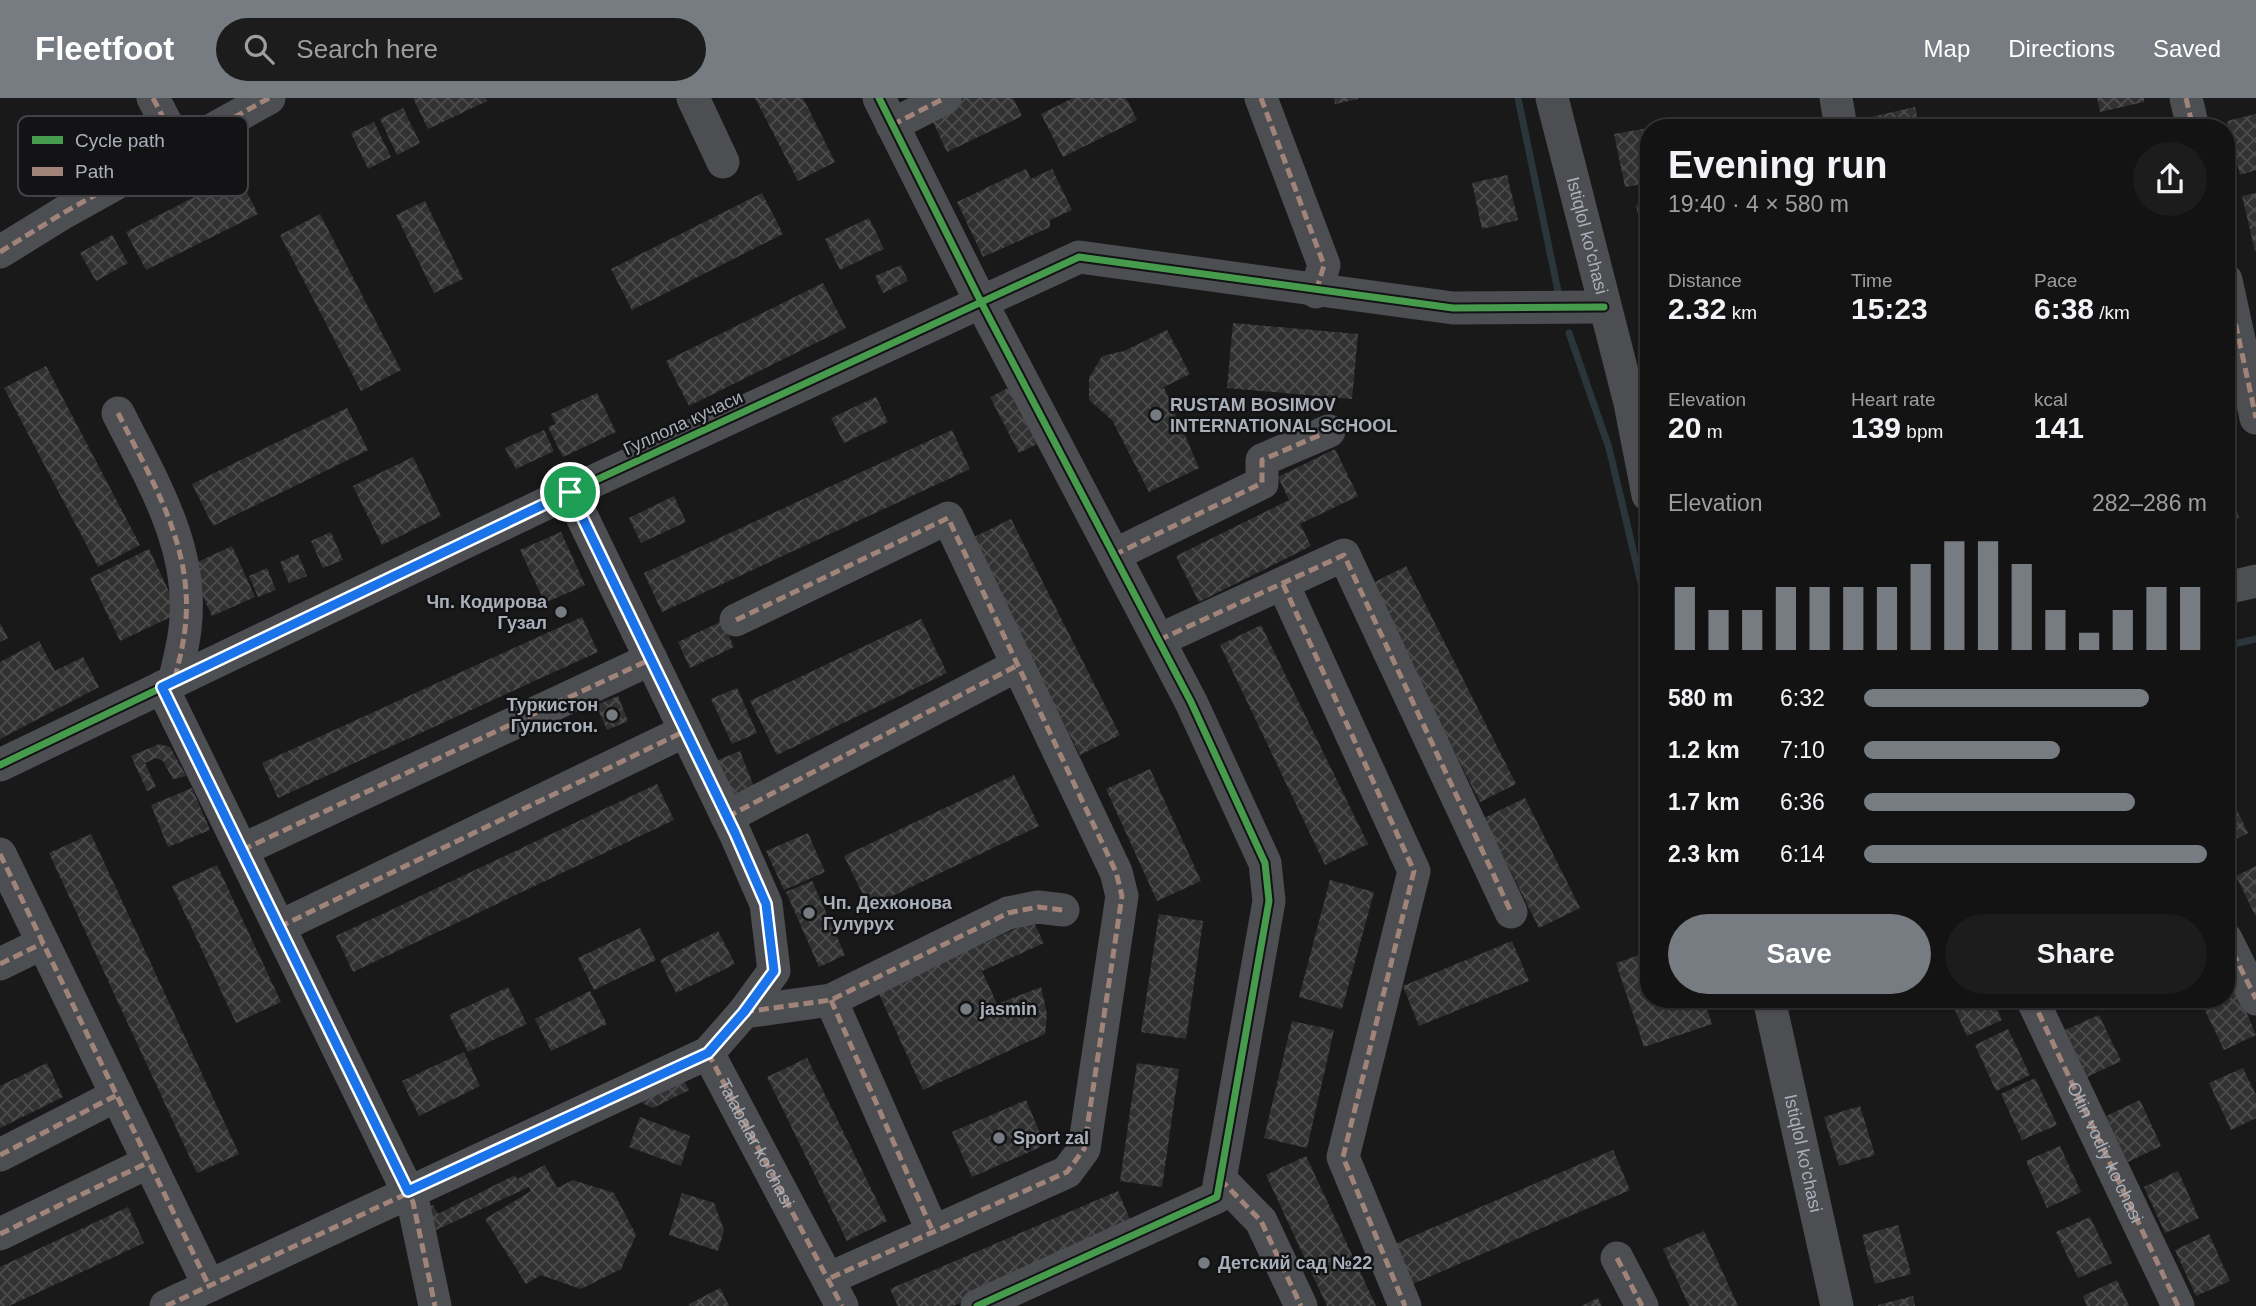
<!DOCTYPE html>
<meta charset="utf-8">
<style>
body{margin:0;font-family:Arial,sans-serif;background:#1c1c1c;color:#f1f3f6;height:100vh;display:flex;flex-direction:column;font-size:26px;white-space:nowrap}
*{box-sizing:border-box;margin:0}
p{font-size:23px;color:#9d9ea0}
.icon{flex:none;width:38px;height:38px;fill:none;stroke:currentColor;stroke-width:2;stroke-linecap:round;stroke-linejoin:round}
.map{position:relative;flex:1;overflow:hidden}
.sheet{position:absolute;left:1640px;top:21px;width:595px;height:889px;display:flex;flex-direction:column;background:#131313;border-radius:28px;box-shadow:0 2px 5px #0004,0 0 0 2px #323233}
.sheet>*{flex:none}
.pin{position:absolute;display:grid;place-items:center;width:60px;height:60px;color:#fff;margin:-30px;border:4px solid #fff;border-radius:50%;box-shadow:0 2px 7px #0007}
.round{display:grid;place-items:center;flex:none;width:74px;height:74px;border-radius:37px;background:#1c1c1c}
.head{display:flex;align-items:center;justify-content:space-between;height:119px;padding:0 28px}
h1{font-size:38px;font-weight:800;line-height:52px}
.figures{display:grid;grid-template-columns:repeat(3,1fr);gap:10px;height:119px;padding:7px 28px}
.figures div{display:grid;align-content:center}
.figures b{font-size:30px;font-weight:800}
.figures small{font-size:19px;font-weight:400}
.figures p{font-size:19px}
.chart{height:196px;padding:14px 28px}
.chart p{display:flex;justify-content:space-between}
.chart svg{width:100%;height:126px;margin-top:7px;stroke:#777b82;stroke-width:6}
.cta{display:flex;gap:14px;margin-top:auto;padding:14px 28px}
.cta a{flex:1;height:80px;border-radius:42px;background:#777b82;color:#fff;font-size:28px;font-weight:800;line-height:80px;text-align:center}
.cta a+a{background:#1c1c1c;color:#f1f3f6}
ul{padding:0 28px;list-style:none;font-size:23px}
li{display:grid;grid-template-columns:112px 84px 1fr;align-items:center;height:52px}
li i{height:18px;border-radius:9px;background:#777b82}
header{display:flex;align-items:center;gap:42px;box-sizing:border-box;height:98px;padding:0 35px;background:#777b82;color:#fff}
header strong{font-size:33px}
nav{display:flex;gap:38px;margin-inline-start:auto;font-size:24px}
.search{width:490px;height:63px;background:#1c1c1c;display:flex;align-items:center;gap:18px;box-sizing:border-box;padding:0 24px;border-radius:38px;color:#9d9ea0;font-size:26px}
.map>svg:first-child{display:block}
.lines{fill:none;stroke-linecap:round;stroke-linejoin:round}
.stream{stroke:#2b353c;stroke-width:7}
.building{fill:url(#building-cross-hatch)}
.minor{stroke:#4d4e52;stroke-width:33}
.quiet{stroke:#a18479;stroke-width:5;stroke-dasharray:10 5;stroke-linecap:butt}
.cycleway-casing{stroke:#131315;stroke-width:11}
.cycleway{stroke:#469c4c;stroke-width:7}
.route-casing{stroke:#fff;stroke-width:14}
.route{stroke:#1a73e8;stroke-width:9}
.poi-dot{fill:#777b82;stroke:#131315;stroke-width:2.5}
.labels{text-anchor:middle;stroke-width:5;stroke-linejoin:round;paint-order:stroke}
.street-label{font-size:18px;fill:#aab0ba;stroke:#131315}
.poi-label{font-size:18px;font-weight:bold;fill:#aab0ba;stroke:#131315;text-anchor:start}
.key{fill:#131315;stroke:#404247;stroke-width:2}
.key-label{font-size:19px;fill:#aab0ba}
</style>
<header>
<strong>Fleetfoot</strong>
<div class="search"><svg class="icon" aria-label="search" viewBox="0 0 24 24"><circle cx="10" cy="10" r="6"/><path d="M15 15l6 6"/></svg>Search here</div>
<nav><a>Map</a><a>Directions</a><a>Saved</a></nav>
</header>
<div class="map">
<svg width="2256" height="1208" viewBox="0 0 2256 1208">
<defs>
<pattern id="building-cross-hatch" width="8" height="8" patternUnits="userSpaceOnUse" patternTransform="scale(1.75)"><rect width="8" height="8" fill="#313131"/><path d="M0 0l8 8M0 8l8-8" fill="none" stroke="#4c4c4d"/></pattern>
</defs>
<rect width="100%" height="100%" fill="#191919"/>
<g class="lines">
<path class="stream" d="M1518,0l41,198
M1569,235l40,115 39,165
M2226,548l30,-7"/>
</g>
<path class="building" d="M413,0h73l1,3 -59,28z
M755,0h48l32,64 -37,19z
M949,0h64l9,18 -75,36 -20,-43z
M1073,0h53l11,22 -74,37 -22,-43z
M1334,0h24v1l-23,5z
M2097,0h47v4l-44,10z
M1915,9l5,21h-46l-3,-11z
M403,10l17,35 -23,12 -17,-36z
M2256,16v56l-16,5 -13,-54z
M374,24l17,35 -23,12 -17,-36z
M1648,30v55l-23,4 -11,-53z
M1026,71l5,10 21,-10 20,41 -22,10v7l-67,30 -26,-55z
M238,77l20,39 -112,56 -20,-38z
M1507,77l11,45 -36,9 -10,-46z
M762,95l21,41 -151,76 -21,-41z
M2256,95v57l-1,1 -13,-55z
M425,103l38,78 -29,14 -38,-78z
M1648,104v57h-1l-11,-54z
M320,116l81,156 -40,21 -81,-156z
M869,120l15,31 -44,21 -15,-31z
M112,137l16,28 -32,18 -16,-28z
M901,167l7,16 -25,12 -8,-17z
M823,185l23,45 -157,78 -23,-45z
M1233,225l125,11 -6,65 -125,-11z
M1167,232l23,44 -26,13 35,81 -50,24 -37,-72 -23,-20v-22l13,-22 22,-5z
M46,268l94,179 -42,22 -94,-179z
M1008,290l29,56 -18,9 -29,-56z
M597,295l19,39 -53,25 -15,-30 8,-3 -5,-10z
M876,299l12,25 -44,21 -13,-25z
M347,310l21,42 -155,76 -21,-42z
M544,332l10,21 -38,18 -11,-21z
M952,332l18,39 -308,143 -18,-39z
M1335,351l23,47 -58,28 11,22 -112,56 -23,-46 113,-56 -11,-23z
M413,359l28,59 -59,29 -29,-59z
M2226,373l13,47 -13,3z
M674,398l12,26 -45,21 -12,-25z
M1011,421l109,216 -40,20 -110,-216z
M331,434l12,28 -20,8 -12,-27z
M561,434l24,53 -40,18 -25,-53z
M232,448l23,51 -43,19 -23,-50z
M149,451l30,64 -59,28 -30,-63z
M298,456l9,22 -18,7 -9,-21z
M1406,468l110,218 -36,18 -111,-217z
M267,470l9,22 -18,7 -9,-21z
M582,519l16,35 -320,146 -16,-35z
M921,521l26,54 -170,82 -27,-54z
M722,523l12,26 -44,21 -12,-26z
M0,525l8,15 -8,4z
M1261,527l107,219 -43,21 -105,-220z
M39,543l16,30 28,-14 16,30 -99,52v-77z
M737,590l20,45 -25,11 -21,-45z
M618,598l10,25 -21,9 -11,-25z
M159,646l11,3 16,29 -13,3 -10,-18 -7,-3 -11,5 11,24 -9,4 -16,-35z
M740,653l14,36 -22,8 -14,-35z
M1150,671l51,112 -44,20 -51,-112z
M1014,677l25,51 -170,81 -25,-51z
M657,686l17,36 -321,152 -17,-36z
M2226,689l22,46 -22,11z
M192,690l18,42 -42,17 -17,-42z
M1525,700l55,110 -41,20 -55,-110z
M808,735l17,39 -41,18 -18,-39z
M91,736l148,320 -42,19 -148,-320z
M217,767l64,137 -45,21 -64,-137z
M2256,768v51l-20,-41z
M1330,782l44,12 -32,117 -43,-12z
M812,783l33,74 -26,12 -33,-75z
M1159,816l44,7 -17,118 -45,-7z
M1033,823l11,22 -62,28 15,33 44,-17 6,27 -2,20 -122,56 -45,-98z
M640,830l16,32 -62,30 -16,-32z
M718,833l17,33 -59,29 -16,-33z
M1512,843l17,40 -110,45 -16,-40z
M1648,854v47h56l8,25 -68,23 -28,-84z
M508,889l19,37 -59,28 -19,-37z
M2236,890l20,47 -32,15 -22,-46 10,-5h14v-6z
M590,893l17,33 -56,27 -16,-32z
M1950,901h42l10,21 -35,16z
M2099,917l22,46 -34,16 -22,-47z
M1292,923l42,9 -27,118 -43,-10z
M2008,931l22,46 -34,16 -21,-46z
M464,954l16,34 -61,30 -17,-35z
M807,960l80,163 -40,20 -80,-164z
M47,965l16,34 -63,31v-42z
M1137,965l42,6 -17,118 -42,-6z
M2243,970l13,27v23l-25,12 -22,-47z
M682,979l7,13 -36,18 -9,-4 -6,-9z
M2035,980l22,47 -35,15 -21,-46z
M1026,1002l19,45 -73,32 -20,-45z
M2140,1002l21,46 -33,16 -22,-46z
M1860,1008l15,49 -36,11 -15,-49z
M640,1019l50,19 -9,30 -52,-19z
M2060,1048l21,46 -34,16 -21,-47z
M1613,1052l17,40 -222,96 -18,-40z
M1306,1058l70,150h-49l-61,-131z
M545,1067l12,23 16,-8 41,13 22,42 -15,34 -40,20 -40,-14 -15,9 -41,-65 46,-28 -2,-4 -95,44 -11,-21 10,-5 5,9 77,-39 2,4z
M2178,1073l21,47 -34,15 -21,-46z
M1118,1093l16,38 -181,77h-55l-8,-17z
M682,1095l32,10 10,27 -6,21 -49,-16z
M128,1109l16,36 -135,63h-9v-39z
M2090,1119l22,46 -34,15 -22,-46z
M1898,1127l13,49 -36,10 -13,-49z
M1704,1133l34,75h-49l-26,-57z
M2209,1136l21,47 -34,15 -21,-46z
M2117,1182l12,26h-42l-4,-10z
M720,1190l9,18h-39l-1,-2z
M1913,1198l2,10h-37v-1z
M1598,1200l4,8h-21z"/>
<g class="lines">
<g class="minor">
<path d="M153,0l26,50"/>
<path d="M693,0l30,64"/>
<path d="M879,0l102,204 210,400 74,161 4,38 -52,296 -240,109"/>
<path d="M1261,0l63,167 -8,27"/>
<path id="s1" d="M1552,0l78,305 18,92"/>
<path d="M1836,0l5,30"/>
<path d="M2186,0l7,30"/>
<path d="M892,27l53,-27"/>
<path d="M0,154l63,-39 206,-115"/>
<path d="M2226,182l30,138"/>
<path d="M118,315c34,68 77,136 67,216 -2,18 -7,36 -11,53"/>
<path d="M1114,457l148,-72v-23l67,-29"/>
<path d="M1283,486l131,287 -71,286 62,149"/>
<path d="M2226,490l30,-7"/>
<path d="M736,522l212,-102 168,354 6,24 -38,253 -17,23 -239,107"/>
<path d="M1159,542l185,-85 167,357"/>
<path d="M162,589l251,515 22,104"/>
<path d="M0,667l570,-273 509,-235 374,51 151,-1"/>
<path d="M727,719l291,-152"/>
<path d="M242,752l409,-191"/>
<path d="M0,756l209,432"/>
<path d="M279,829l406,-196"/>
<path d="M2226,841l30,60"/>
<path d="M0,866l43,-21"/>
<path id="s2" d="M1769,901l68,307"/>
<path d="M2032,901l146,307"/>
<path d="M831,902l102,232"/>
<path d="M744,914l87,-12 177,-87 30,-6 25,3"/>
<path id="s3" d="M708,955l134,253"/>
<path d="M0,1057l117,-60"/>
<path d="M1220,1081l41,42 40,85"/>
<path d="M0,1136l149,-72"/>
<path d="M1617,1160l25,48"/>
<path d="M166,1208l542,-253 36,-41 30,-41 -8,-67 -31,-71 -165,-341"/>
</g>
<g class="quiet">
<path d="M153,0l26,50"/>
<path d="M1261,0l63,167 -8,27"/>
<path d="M2186,0l7,30"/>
<path d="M892,27l53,-27"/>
<path d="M0,154l63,-39 206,-115"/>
<path d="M2226,182l30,138"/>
<path d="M118,315c34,68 77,136 67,216 -2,18 -7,36 -11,53"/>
<path d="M1114,457l148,-72v-23l67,-29"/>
<path d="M1283,486l131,287 -71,286 62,149"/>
<path d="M736,522l212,-102 168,354 6,24 -38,253 -17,23 -239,107"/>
<path d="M1159,542l185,-85 167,357"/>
<path d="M162,589l251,515 22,104"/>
<path d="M727,719l291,-152"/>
<path d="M242,752l409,-191"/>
<path d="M0,756l209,432"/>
<path d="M279,829l406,-196"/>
<path d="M2226,841l30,60"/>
<path d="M0,866l43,-21"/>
<path id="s4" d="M2032,901l146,307"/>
<path d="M831,902l102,232"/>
<path d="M744,914l87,-12 177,-87 30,-6 25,3"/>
<path d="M708,955l134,253"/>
<path d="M0,1057l117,-60"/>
<path d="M1220,1081l41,42 40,85"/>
<path d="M0,1136l149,-72"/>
<path d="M1617,1160l25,48"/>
<path d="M166,1208l542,-253 36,-41 30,-41 -8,-67 -31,-71 -165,-341"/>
</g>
<defs>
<path id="cycleway" d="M879,0l102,204 210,400 74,161 4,38 -52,296 -240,109
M0,667l570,-273 509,-235 374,51 151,-1"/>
</defs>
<use href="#cycleway" class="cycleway-casing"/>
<use href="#cycleway" class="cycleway"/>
</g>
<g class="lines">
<defs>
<path id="route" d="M570,394l165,341 31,71 8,67 -30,41 -36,41 -300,138 -246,-504z"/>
</defs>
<use href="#route" class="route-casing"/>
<use href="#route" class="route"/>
</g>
<g class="poi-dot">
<circle cx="1156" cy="317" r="7"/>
<circle cx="561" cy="514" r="7"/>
<circle cx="612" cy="617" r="7"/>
<circle cx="809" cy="815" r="7"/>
<circle cx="966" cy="911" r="7"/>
<circle cx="999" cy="1040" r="7"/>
<circle cx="1204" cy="1165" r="7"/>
</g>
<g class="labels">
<g class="street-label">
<text dy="6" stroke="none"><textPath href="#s1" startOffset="142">Istiqlol ko'chasi</textPath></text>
<text transform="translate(683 325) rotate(-25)" y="6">Гуллола кучаси</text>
<text dy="6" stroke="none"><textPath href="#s3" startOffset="102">Talabalar ko'chasi</textPath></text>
<text dy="6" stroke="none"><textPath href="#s2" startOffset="158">Istiqlol ko'chasi</textPath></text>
<text dy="6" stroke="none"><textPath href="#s4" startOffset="170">Oltin vodiy ko'chasi</textPath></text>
</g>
<g class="poi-label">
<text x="1170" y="313">RUSTAM BOSIMOV<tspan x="1170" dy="21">INTERNATIONAL SCHOOL</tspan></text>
<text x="547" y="510" text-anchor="end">Чп. Кодирова<tspan x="547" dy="21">Гузал</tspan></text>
<text x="598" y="613" text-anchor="end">Туркистон<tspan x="598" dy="21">Гулистон.</tspan></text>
<text x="823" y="811">Чп. Дехконова<tspan x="823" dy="21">Гулурух</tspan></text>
<text x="980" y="917">jasmin</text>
<text x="1013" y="1046">Sport zal</text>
<text x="1218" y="1171">Детский сад №22</text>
</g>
</g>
<rect x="18" y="18" width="230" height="80" rx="10" class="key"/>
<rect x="32" y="38" width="31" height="8" fill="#469c4c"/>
<rect x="32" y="69" width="31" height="9" fill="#a18479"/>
<g class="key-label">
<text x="75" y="49">Cycle path</text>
<text x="75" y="80">Path</text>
</g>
</svg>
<div class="pin" style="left:570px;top:394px;background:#1e9e55"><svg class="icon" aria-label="arrive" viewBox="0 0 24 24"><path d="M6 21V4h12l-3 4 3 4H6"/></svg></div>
<section class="sheet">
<div class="head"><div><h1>Evening run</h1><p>19:40 · 4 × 580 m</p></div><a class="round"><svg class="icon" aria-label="share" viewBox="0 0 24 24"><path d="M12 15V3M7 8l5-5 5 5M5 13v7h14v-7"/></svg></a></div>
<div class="figures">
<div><p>Distance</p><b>2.32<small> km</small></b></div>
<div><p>Time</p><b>15:23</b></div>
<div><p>Pace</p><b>6:38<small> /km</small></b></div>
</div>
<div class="figures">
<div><p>Elevation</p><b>20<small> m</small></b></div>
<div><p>Heart rate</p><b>139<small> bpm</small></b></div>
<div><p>kcal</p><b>141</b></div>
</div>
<div class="chart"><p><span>Elevation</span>282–286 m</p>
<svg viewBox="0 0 160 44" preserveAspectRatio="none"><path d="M5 44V22M15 44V30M25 44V30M35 44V22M45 44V22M55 44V22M65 44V22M75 44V14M85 44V6M95 44V6M105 44V14M115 44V30M125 44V38M135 44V30M145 44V22M155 44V22"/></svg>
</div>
<ul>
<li><b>580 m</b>6:32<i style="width:83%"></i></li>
<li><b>1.2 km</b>7:10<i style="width:57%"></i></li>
<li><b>1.7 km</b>6:36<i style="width:79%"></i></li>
<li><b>2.3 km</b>6:14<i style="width:100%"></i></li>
</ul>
<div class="cta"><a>Save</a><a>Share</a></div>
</section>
</div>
